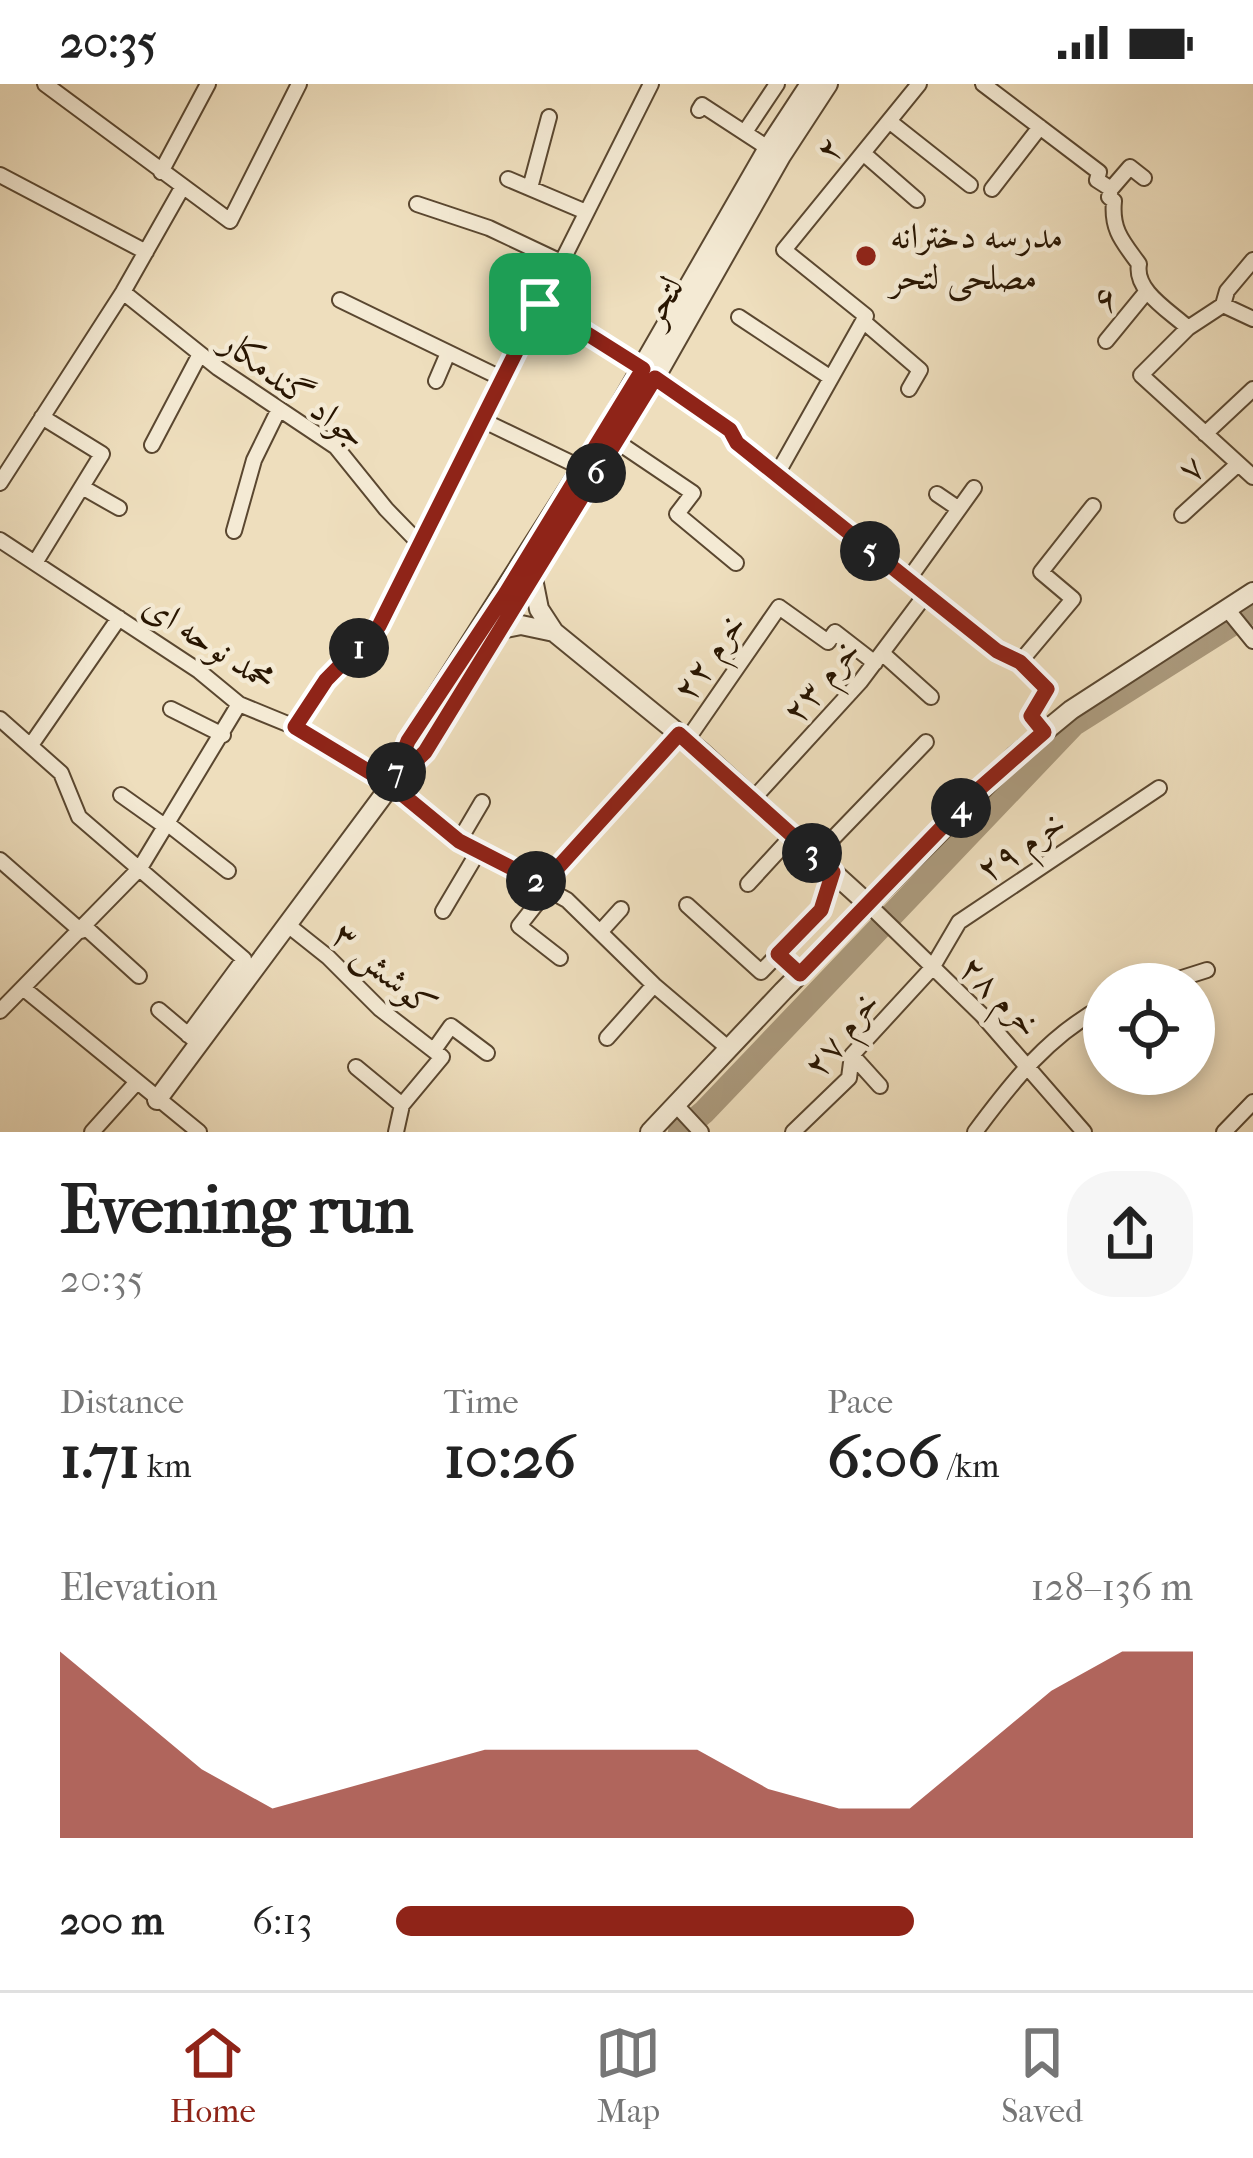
<!DOCTYPE html>
<meta charset="utf-8">
<style>
body{margin:0;font-family:"IM FELL French Canon",Amiri,serif;background:#f6f6f6;color:#222;height:100vh;display:flex;flex-direction:column;font-size:45px;white-space:nowrap}
*{box-sizing:border-box;margin:0}
p{font-size:39px;color:#767676}
.icon{flex:none;width:66px;height:66px;fill:none;stroke:currentColor;stroke-width:2;stroke-linecap:round;stroke-linejoin:round}
.map{position:relative;height:1048px;overflow:hidden}
.details{display:flex;flex-direction:column;background:#fff;flex:1}
.details>*{flex:none}
.buttons{position:absolute;left:1083px;top:879px;display:grid;gap:24px}
.buttons a{display:grid;place-items:center;width:132px;height:132px;border-radius:50%;background:#fff;box-shadow:0 6px 18px #0003;font-size:60px}
.pin{position:absolute;display:grid;place-items:center;width:102px;height:102px;color:#fff;margin:-51px;border-radius:24px;box-shadow:0 6px 18px #0006}
.km{position:absolute;width:60px;height:60px;margin:-30px;border-radius:50%;background:#222;color:#fff;font-size:33px;line-height:60px;text-align:center}
.round{display:grid;place-items:center;flex:none;width:126px;height:126px;border-radius:48px;background:#f6f6f6}
.head{display:flex;align-items:center;justify-content:space-between;height:204px;padding:0 60px}
h1{font-size:66px;font-weight:700;line-height:90px}
.stats{display:grid;grid-template-columns:repeat(3,1fr);gap:18px;height:204px;padding:12px 60px}
.stats div{display:grid;align-content:center}
.stats b{font-size:60px;font-weight:700}
.stats small{font-size:33px;font-weight:400}
.stats p{font-size:33px}
.chart{height:336px;padding:24px 60px}
.chart p{display:flex;justify-content:space-between}
.chart svg{width:100%;height:216px;margin-top:12px;fill:#8f2418;opacity:.7}
ul{padding:0 60px;list-style:none;font-size:39px}
li{display:grid;grid-template-columns:192px 144px 1fr;align-items:center;height:90px}
li i{height:30px;border-radius:15px;background:#8f2418}
.status{display:flex;justify-content:space-between;align-items:center;height:84px;padding:0 60px;background:#fff;direction:ltr}
.status svg{height:33px;fill:currentColor}
.tab-bar{display:flex;justify-content:space-around;align-items:center;height:168px;border-top:3px solid #e0e0e0;background:#fff;font-size:33px;color:#767676}
.tab-bar a{display:grid;justify-items:center;gap:6px}
.tab-bar .selected{color:#8f2418}
.map>svg:first-child{display:block}
.lines{fill:none;stroke-linecap:round;stroke-linejoin:round}
.river{stroke:#ab9a7d;stroke-width:24}
.minor-casing{stroke:#5a4730;stroke-width:18}
.tertiary-casing{stroke:#5a4730;stroke-width:22}
.minor{stroke:#f4ead4;stroke-width:14}
.tertiary{stroke:#f4ead4;stroke-width:18}
.route-casing{stroke:#fff;stroke-width:24}
.route{stroke:#8f2418;stroke-width:15}
.poi-dot{fill:#8f2418;stroke:#f4ead4;stroke-width:4.5}
.labels{text-anchor:middle;stroke-width:9;stroke-linejoin:round;paint-order:stroke}
.street-label{font-size:36px;fill:#281501;stroke:#f4ead4}
.poi-label{font-size:36px;fill:#281501;stroke:#f4ead4;text-anchor:start}
</style>
<div class="status"><b>20:35</b><svg viewBox="0 0 49 12"><path d="M0 12V9h3v3zM5 12V6h3v6zM10 12V3h3v9zM15 12V0h3v12zM26 1h20v11H26zM47 4h2v5h-2z"/></svg></div>
<div class="map">
<svg width="1253" height="1048" viewBox="0 0 1253 1048">
<rect width="100%" height="100%" fill="#eedebd"/>
<filter id="stains"><feTurbulence type="fractalNoise" baseFrequency=".00167" numOctaves="4"/><feColorMatrix values="0 0 0 0 .2 0 0 0 0 .09 0 0 0 0 .02 0 0 0 .5 -.17"/></filter>
<radialGradient id="worn" r=".72"><stop offset=".6" stop-color="#630" stop-opacity="0"/><stop offset="1" stop-color="#630" stop-opacity=".3"/></radialGradient>
<g class="lines">
<path class="river" d="M680,1048l24,-20 370,-388 179,-113"/>
<defs>
<path id="minor" d="M45,0l185,137 69,-137
M983,0l116,88 -2,8 14,9 -2,8 5,4c-3,29 9,41 25,63 -5,27 31,47 49,64l35,-23 30,14
M699,26l3,-5 66,43
M889,37l81,64
M745,48l32,-48
M863,69l54,47
M161,88l47,-88
M0,91l146,77
M508,95l78,33
M530,104l19,-71
M992,105l48,-62
M1111,105l19,-22 14,11
M417,120l72,24 72,34
M123,208l95,76 118,79 50,62 33,34
M340,216l163,79
M540,220l103,65
M1223,221l4,-14 26,-31
M739,233l92,61
M863,237l57,49 -11,19
M1188,244l-47,47 112,102
M1106,257l41,-50
M655,294l76,52 6,13 260,208 23,11 27,28 -16,26 13,16
M436,297l12,-28
M482,336l100,48
M1205,350l48,-45
M616,357l77,52 -16,21 59,49
M152,361l48,-91
M777,390l89,-158 -82,-66 135,-166
M0,399l123,-191 59,-104
M82,403l37,21
M937,410l22,15
M1182,431l56,-51
M234,447l20,-71 25,-51
M0,456l199,131 40,33 56,23 96,58 68,56 108,59 87,85 74,63
M35,479l67,-109 -60,-37
M908,496l66,-92
M1227,525l26,32
M882,569l49,44
M1020,578l53,-63 -32,-27 52,-66
M171,625l52,26
M0,635l61,54 18,44 165,142 -56,76
M295,643l31,-47 53,-54 272,-542
M687,656l92,-133 49,35 7,-10 40,31
M31,661l88,-127
M121,711l45,32
M753,715l107,-117 66,-88
M168,740l60,47
M459,757l23,-39
M816,772l110,-114
M0,776l81,71
M543,800l136,-151
M748,800l45,-49
M549,804l-30,38 41,32
M687,821l74,67 60,-62 12,-38
M869,821l113,110 102,117
M443,827l35,-59
M289,842l39,31 52,52 62,48 -40,48 -6,27
M85,843l54,49
M602,846l19,-21
M1163,900l44,-14
M23,904l176,144
M159,926l33,28
M0,927l140,-143 99,-164
M607,954l47,-53
M434,966l17,-24 36,27
M852,971l28,31
M356,983l46,38
M675,1020l26,28
M92,1048l44,-49
M793,1048l56,-54 3,-23 80,-87 27,-46 200,-134
M975,1048c37,-50 73,-96 129,-126
M1224,1048l29,-30"/>
<path id="tertiary" d="M533,495l6,30 15,23
M500,545l21,-4 33,7 146,119 169,154
M393,695l15,-38 196,-308 164,-285 42,-64
M157,1016l234,-315 34,-33 230,-374 126,-222 47,-72
M650,1048l133,-141 232,-235 56,-46 182,-118"/>
</defs>
<use href="#minor" class="minor-casing"/>
<use href="#tertiary" class="tertiary-casing"/>
<use href="#minor" class="minor"/>
<use href="#tertiary" class="tertiary"/>
</g>
<g class="lines">
<defs>
<path id="route" d="M540,220l-161,322 -53,54 -31,47 96,58 68,56 84,43 136,-150 154,138 -12,38 -43,44 22,20 178,-184 66,-58 -13,-16 16,-27 -27,-27 -23,-11 -260,-208 -7,-13 -75,-52 -230,374 -34,33 17,-44 98,-148 137,-224 -103,-65"/>
</defs>
<use href="#route" class="route-casing"/>
<use href="#route" class="route"/>
</g>
<circle class="poi-dot" cx="866" cy="172" r="12"/>
<g class="labels">
<g class="street-label">
<text transform="translate(828 64) rotate(-51)" y="13">۲</text>
<text transform="translate(1104 213) rotate(-50)" y="13">۶</text>
<text transform="translate(661 216) rotate(-60)" y="13">لتحر</text>
<text transform="translate(295 304) rotate(37)" y="13">جواد گندمکار</text>
<text transform="translate(1190 383) rotate(-42)" y="13">۷</text>
<text transform="translate(210 557) rotate(33)" y="13">محمد نوحه ای</text>
<text transform="translate(708 572) rotate(-55)" y="13">خرم ۲۲</text>
<text transform="translate(820 596) rotate(-50)" y="13">خرم ۲۳</text>
<text transform="translate(1020 761) rotate(-34)" y="13">خرم ۲۹</text>
<text transform="translate(385 885) rotate(41)" y="13">کوشش ۳</text>
<text transform="translate(1001 911) rotate(45)" y="13">خرم ۲۸</text>
<text transform="translate(840 949) rotate(-52)" y="13">خرم ۲۷</text>
</g>
<g class="poi-label">
<text x="890" y="164">مدرسه دخترانه<tspan x="890" dy="41">مصلحی لتحر</tspan></text>
</g>
</g>
<rect width="100%" height="100%" filter="url(#stains)"/>
<rect width="100%" height="100%" fill="url(#worn)"/>
</svg>
<div class="buttons">
<a><svg class="icon" aria-label="locate" viewBox="0 0 24 24"><circle cx="12" cy="12" r="6"/><path d="M12 2v4M12 18v4M2 12h4M18 12h4"/></svg></a>
</div>
<div class="pin" style="left:540px;top:220px;background:#1e9e55"><svg class="icon" aria-label="arrive" viewBox="0 0 24 24"><path d="M6 21V4h12l-3 4 3 4H6"/></svg></div>
<b class="km" style="left:359px;top:564px">1</b>
<b class="km" style="left:536px;top:797px">2</b>
<b class="km" style="left:812px;top:769px">3</b>
<b class="km" style="left:961px;top:724px">4</b>
<b class="km" style="left:870px;top:467px">5</b>
<b class="km" style="left:596px;top:389px">6</b>
<b class="km" style="left:396px;top:688px">7</b>
</div>
<section class="details">
<div class="head"><div><h1>Evening run</h1><p>20:35</p></div><a class="round"><svg class="icon" aria-label="share" viewBox="0 0 24 24"><path d="M12 15V3M7 8l5-5 5 5M5 13v7h14v-7"/></svg></a></div>
<div class="stats">
<div><p>Distance</p><b>1.71<small> km</small></b></div>
<div><p>Time</p><b>10:26</b></div>
<div><p>Pace</p><b>6:06<small> /km</small></b></div>
</div>
<div class="chart"><p><span>Elevation</span>128–136 m</p>
<svg viewBox="0 0 160 44" preserveAspectRatio="none"><path d="M0 44V6L10 18L20 30L30 38L40 34L50 30L60 26L70 26L80 26L90 26L100 34L110 38L120 38L130 26L140 14L150 6L160 6V44z"/></svg>
</div>
<ul>
<li><b>200 m</b>6:13<i style="width:65%"></i></li>
</ul>
</section>
<nav class="tab-bar">
<a class="selected"><svg class="icon" aria-label="home" viewBox="0 0 24 24"><path d="M3 11l9-7 9 7M6 9v11h12V9"/></svg>Home</a>
<a><svg class="icon" aria-label="map" viewBox="0 0 24 24"><path d="M3 6l6-2 6 2 6-2v14l-6 2-6-2-6 2zM9 4v14M15 6v14"/></svg>Map</a>
<a><svg class="icon" aria-label="saved" viewBox="0 0 24 24"><path d="M7 4h10v16l-5-4-5 4z"/></svg>Saved</a>
</nav>
